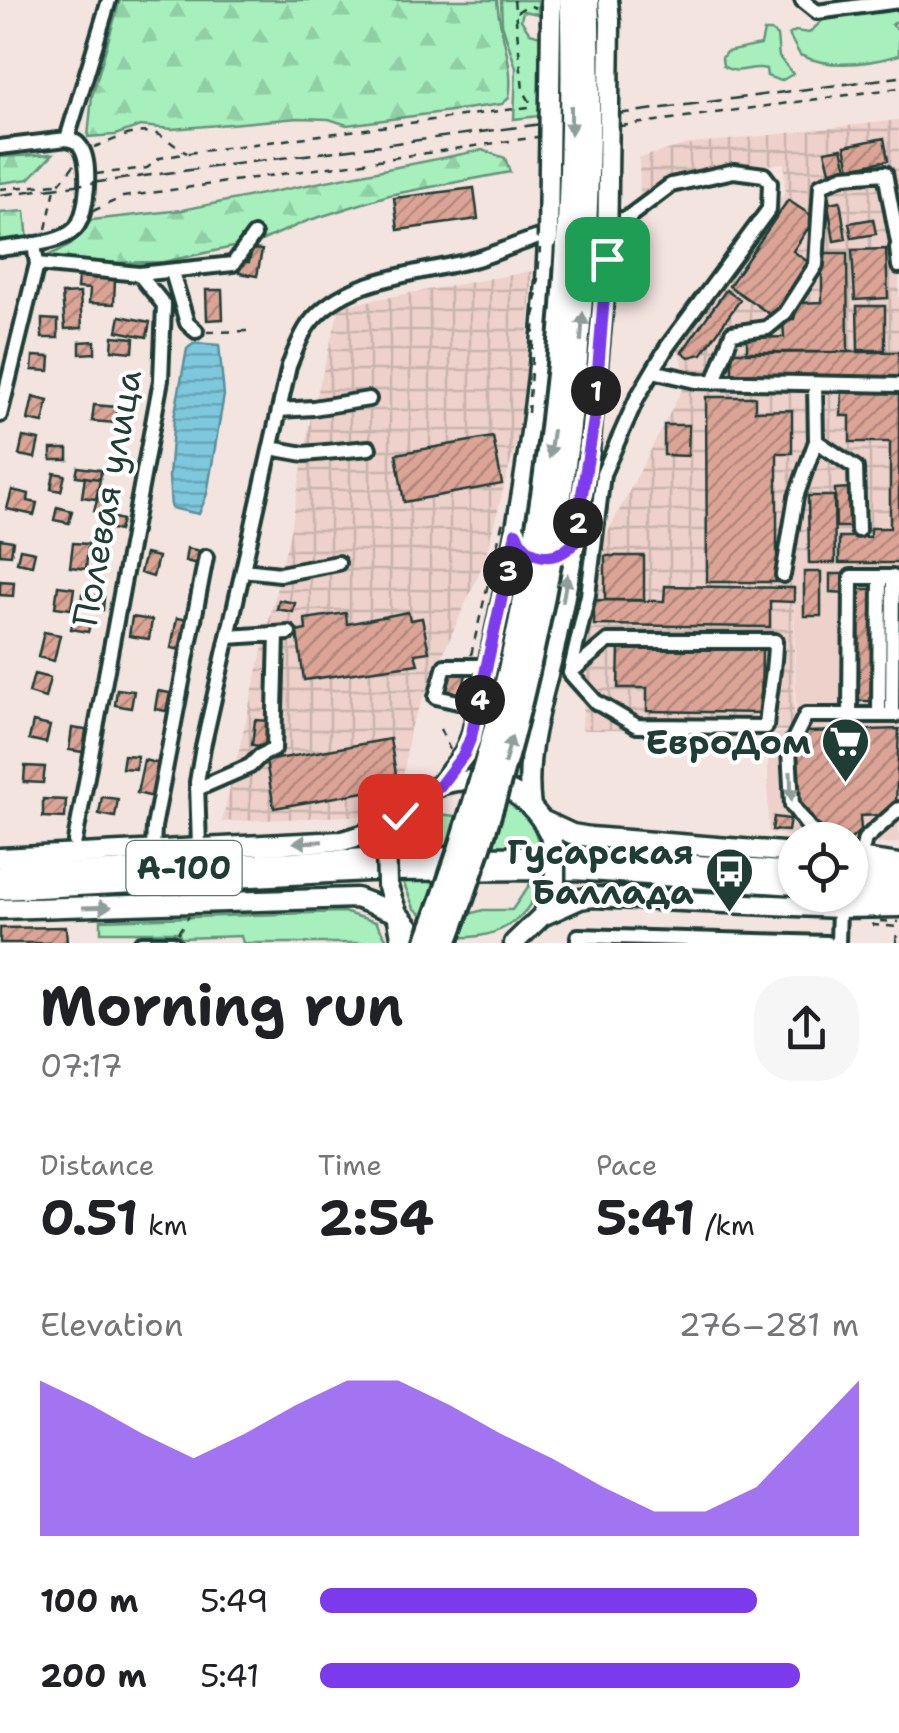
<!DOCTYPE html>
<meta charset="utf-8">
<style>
body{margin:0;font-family:"Shantell Sans",sans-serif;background:#f6f6f6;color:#202124;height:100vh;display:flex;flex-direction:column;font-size:38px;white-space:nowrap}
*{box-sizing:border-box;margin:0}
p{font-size:32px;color:#757577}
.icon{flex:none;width:55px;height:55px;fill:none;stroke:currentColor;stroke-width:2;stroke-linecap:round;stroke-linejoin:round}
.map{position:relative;height:943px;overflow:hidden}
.sheet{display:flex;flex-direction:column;background:#fff;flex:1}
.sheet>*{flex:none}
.buttons{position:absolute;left:778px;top:822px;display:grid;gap:20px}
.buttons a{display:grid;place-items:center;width:90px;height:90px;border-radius:50%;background:#fff;box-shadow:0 2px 8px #0004;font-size:50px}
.pin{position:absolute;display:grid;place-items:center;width:85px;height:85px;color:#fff;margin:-42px;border-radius:20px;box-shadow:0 5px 15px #0006}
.km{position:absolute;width:50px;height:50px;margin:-25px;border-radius:50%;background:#222;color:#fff;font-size:28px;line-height:50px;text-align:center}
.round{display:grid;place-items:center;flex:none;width:105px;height:105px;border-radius:40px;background:#f6f6f6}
.overview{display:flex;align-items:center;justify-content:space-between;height:170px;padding:0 40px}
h1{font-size:55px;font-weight:700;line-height:75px}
.figures{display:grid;grid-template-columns:repeat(3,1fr);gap:15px;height:170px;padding:10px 40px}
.figures div{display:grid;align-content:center}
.figures b{font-size:50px;font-weight:700}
.figures small{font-size:28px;font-weight:400}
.figures p{font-size:28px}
.chart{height:280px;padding:20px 40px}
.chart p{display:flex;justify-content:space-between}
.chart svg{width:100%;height:180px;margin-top:10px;fill:#7c3aed;opacity:.7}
ul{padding:0 40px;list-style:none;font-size:32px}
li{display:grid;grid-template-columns:160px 120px 1fr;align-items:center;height:75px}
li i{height:25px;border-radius:12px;background:#7c3aed}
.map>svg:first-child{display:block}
.built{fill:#edd1ca}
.industrial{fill:url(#industrial-grid)}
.grass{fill:#a7f0be;stroke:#639679;stroke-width:2.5}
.forest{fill:url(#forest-firs);stroke:#639679;stroke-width:2.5}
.water{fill:url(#water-rules);stroke:#58909a;stroke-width:2.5}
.building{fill:url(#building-hatch);stroke:#1f3d34;stroke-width:2.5}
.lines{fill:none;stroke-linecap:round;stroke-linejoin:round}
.minor-casing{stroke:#1f3d34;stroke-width:20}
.major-casing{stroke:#1f3d34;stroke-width:25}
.highway-casing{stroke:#1f3d34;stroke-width:28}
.path{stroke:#1f3d34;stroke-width:2.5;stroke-dasharray:8 8;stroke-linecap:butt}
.minor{stroke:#fff;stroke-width:12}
.major{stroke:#fff;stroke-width:18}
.highway{stroke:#fff;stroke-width:20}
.rail{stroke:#1f3d34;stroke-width:2.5;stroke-dasharray:15 8;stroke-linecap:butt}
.major-bridge-casing{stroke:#1f3d34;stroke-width:25;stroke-linecap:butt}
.highway-bridge-casing{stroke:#1f3d34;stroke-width:28;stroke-linecap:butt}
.path-bridge{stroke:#1f3d34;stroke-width:2.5;stroke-dasharray:8 8;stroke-linecap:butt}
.major-bridge{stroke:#fff;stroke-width:18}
.highway-bridge{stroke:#fff;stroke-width:20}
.oneway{fill:#8f9e9a}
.route-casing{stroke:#fff;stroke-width:20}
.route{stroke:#7c3aed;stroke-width:12}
.labels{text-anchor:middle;stroke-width:8;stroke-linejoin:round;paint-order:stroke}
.shield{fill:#fff;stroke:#627771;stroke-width:2.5}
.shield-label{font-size:32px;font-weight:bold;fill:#1f3d34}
.street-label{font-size:35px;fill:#1f3d34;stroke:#fff}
.poi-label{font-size:35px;font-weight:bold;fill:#1f3d34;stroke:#fff;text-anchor:end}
</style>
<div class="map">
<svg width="899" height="943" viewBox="0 0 899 943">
<defs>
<pattern id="industrial-grid" width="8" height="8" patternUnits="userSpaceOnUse" patternTransform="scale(2.5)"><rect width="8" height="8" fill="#edd1ca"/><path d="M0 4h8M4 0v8" fill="none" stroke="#cbb4ae"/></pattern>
<pattern id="forest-firs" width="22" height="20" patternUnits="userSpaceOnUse" patternTransform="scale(2.5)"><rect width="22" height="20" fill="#a7f0be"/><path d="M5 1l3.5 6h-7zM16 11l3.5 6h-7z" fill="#8fcfa4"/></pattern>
<pattern id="water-rules" width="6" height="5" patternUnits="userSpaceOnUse" patternTransform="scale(2.5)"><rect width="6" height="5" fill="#7ec8de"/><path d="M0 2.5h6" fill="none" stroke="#67a4b5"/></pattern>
<pattern id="building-hatch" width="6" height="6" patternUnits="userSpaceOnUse" patternTransform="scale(2.5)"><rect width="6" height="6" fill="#dca496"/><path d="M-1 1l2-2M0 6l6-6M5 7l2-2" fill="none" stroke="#b2877b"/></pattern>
</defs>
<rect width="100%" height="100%" fill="#f4e4e0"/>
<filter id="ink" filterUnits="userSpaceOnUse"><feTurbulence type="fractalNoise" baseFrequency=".01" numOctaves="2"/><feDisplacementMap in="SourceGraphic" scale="20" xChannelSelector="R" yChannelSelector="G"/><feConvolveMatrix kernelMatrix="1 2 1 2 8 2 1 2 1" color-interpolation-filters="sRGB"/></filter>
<g filter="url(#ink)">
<path class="built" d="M794,563l105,1v279l-49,3v-6h-38l-44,-8v-98l28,-3z"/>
<path class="industrial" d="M899,120v444h-105v167l-212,-1 7,-133 17,-61 81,-156 -9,-31 107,-157 -1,-29 -103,12 -41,26 -1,-43 46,-13z
M532,271l-9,145 -39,146 -74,166 -8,58 -33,29 -147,7 69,-295 20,-110 29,-111z"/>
<path class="grass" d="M501,0h37v14l-15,-3 -2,9 9,13 10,3 -1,80 -25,3 2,-51 -14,-44z
M899,8v11l-7,6 7,5v25c-31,9 -69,14 -99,0l-11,-20 6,-4 14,2 16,-15z
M764,31h7l6,5 2,21 14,17 -12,7 -14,-5 -1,-7c-16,-5 -27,8 -43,-3l-1,-8 4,-6 35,-7z
M503,799c19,11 33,25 36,48h-50z
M419,812l37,4 -9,29h-47l6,-17z
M402,879h33l-11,37 -10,-8z
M539,879c-6,40 -42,60 -81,58l8,-22 17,-5h29l20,-29z
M343,912l33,10 13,21h-146l-2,-7 -60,2 -3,-6h-77v-12z"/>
<path class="forest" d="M120,0h377c2,34 18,64 12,98l-7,6 -155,21 -18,-6 -31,-1 -126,11 -32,-3 -25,9 -27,2 4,-41z
M482,150l23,8 5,14 -121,23 -82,26 -46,20 -98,21 -68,1 -50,-6 24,-11 23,-26 90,-10z
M53,154l-24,25 -29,4v-26z
M25,211l3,30 -28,4v-32z"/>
<path class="water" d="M194,343l25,2 5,50 -17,99 -8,20 -28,-6 -2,-32 5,-58 13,-69z"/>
<path class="building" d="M884,138l4,22 -38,8 -5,-22z
M842,148l5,20 -17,3 -5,-20z
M474,188l4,31 -80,11 -4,-32z
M788,200l27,18 -22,33 18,13 -37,53 -45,-31z
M840,201l6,38 -12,2 -6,-38z
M873,219l3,15 -24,4 -3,-15z
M252,249l10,1 -5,26 -18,-3 2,-12 8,1z
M886,249l2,49 -33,2 -3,-50z
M822,253h25l1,99 -101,1v-15l37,-1 -1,-18h11l4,-16 24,-1z
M78,277l37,2 -1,25 -25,-1 1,-14 -13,-1z
M206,290h16l1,29 -16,1z
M726,290l14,10 -38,54 -13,3 -7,-5z
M80,293l2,35 -17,1 -3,-35z
M857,306h28v44h-27z
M120,316l30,6 -3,15 -30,-6z
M42,319l16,1v18h-16z
M113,336l21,2 -1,14 -21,-2z
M95,341v12l-15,1v-12z
M732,352h167v26l-167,-1z
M33,356l17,1 -1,14 -17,-1z
M842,390h57v173h-60v-26h31v-9h20v-86h-40v-26h-9z
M33,397l15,4 -5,22 -15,-3z
M706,397h49v14l37,-1v43h-15v129h-70z
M94,405l23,2 -2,16 -23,-2z
M664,425h25l-1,31 -24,-1z
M23,437l16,3 -4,18 -16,-3z
M493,437l9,47 -98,18 -8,-48z
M51,449h17v11h-17z
M78,467l23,3 -1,9 -24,-3z
M54,473l11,2 -4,16 -10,-2z
M85,477l15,2 -4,20 -14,-2z
M849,488l1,39h-14l-1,-38z
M12,490l17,4 -1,7 9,2 -3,12 -27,-6z
M99,493l14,3 -5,19 -14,-4z
M808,496h26l1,67h-26z
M57,507l15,4 -3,12 -15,-3z
M106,516l16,4 -3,11 -15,-4z
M0,539l13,2 -2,14 -11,-1z
M73,543l15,1 -2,25 -16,-2z
M187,548l13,3 -2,13 -13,-3z
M20,549l15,3 -3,13 -15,-3z
M145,554l13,3 -5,20 -13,-4z
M605,556h39v44h-39z
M804,572h17v44h-17z
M830,574h17v19l-17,-1z
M0,581l14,1 -1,14 -13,-1z
M58,586l16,2 -3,21 -16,-2z
M665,586l129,2v14l-24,-1v26l-176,-2v-25l70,1z
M860,589h17l-1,112h-18z
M82,594l22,3 -1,13 -22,-3z
M279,600l16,3 -2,9 -16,-3z
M408,612l2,8 12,-2 7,34 -14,2 3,10 -114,16 -7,-48 9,-2 -1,-11 41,-6 1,11z
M74,616l17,4 -3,12 -17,-3z
M132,617l20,3 -3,19 -20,-3z
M177,618l15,2 -5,31 -16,-3z
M44,632l16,3 -6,26 -16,-4z
M619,647l143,2 -1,64 -114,-2v-23h-29z
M447,670l19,5 -5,19 -19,-5z
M34,674l16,4 -5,20 -16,-5z
M117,689l17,2 -3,17 -16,-3z
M158,691l12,2 -4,18 -11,-2z
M255,720l16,1 -3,26 -16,-2z
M33,722l17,4 -4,17 -17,-4z
M72,728l14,2 -3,22 -14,-2z
M899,729l-3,76 -14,10 -22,1 1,14 -11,10h-9l-45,-30 -2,-54 13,-24z
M390,739l8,47 -124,22 -8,-47z
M124,755l13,1 -1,13 -14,-1z
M144,760l16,4 -7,33 -16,-4z
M25,766l20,1 -2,16 -19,-1z
M102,797l16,2 -3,18 -16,-3z
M43,799l23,1 -1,18 -22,-1z
M774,817l16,2 -2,12 -16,-1z
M66,927l1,16h-67v-15z"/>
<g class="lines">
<defs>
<path id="minor" d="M802,0l15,12 82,-11
M67,139l42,-139
M0,147l67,-8c6,2 10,2 13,7 12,15 8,69 -5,83 -16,16 -53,16 -75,20
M897,248l2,18
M37,264l102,10 25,31 -3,75 -86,461
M172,272l15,51 9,8
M139,274l94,-10 21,-29
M653,371l43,10 203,4
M714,382l18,-49 35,-5 18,-15 31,-48 5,-80 23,-9 41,-3 14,75
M279,410l34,-2 56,-9
M0,415l37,-151 -3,-20
M816,441l40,27 2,62
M271,448l33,6 65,-6
M243,570l37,4 58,-11
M783,575l13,-78 20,-56 -1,-57
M228,637l61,-4
M570,673l38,-32h167c0,29 -7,56 -9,86l-129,-1 -41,-24 -26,-29 18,-78 15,-121 34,-76 30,-51 102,-138 1,-26 -6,-8 -30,-4 -63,14 -44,33 -24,5
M481,699l-23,3 -22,-5 9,-31h44
M850,715l1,-138h42l-1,138
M879,715l1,-138
M197,789l53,-23 10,-10 14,-7 3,-115
M818,840l-26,-35 -3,-56 17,-34h90
M199,847l-2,-65 6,-35 86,-381c6,-14 11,-30 20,-42 35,-47 111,-50 164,-64 27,-7 52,-21 81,-27
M153,849l1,-22 52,-270
M860,858l5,-19 34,-30
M141,943h32
M578,943v-7l249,7
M838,943l1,-35"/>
<path id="major" d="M551,0v21
M608,0l2,22
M439,786l25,-32 7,-17c41,-163 71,-329 77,-498
M531,807c-8,-58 13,-111 25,-166 13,-63 24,-127 33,-190
M544,821l28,13 18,3 205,16
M850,857l49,7
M0,858l342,-17c14,-4 30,-8 44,-15 13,-7 22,-20 34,-30 28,-21 66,-20 95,-2 20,13 33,32 40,55
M0,876l368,-18 205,-2 222,16
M850,876l49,4
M387,884l10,29 5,30
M0,890l368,-19 206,-1 221,15
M850,890l49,3
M0,909l356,-11 41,15 18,20 15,10
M542,916l38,-17 13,-2 246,11 60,-1
M514,943l28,-27 13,-33"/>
<path id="highway" d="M570,0l1,22
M588,0l1,22"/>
</defs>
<use href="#minor" class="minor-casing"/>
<use href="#major" class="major-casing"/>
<use href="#highway" class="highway-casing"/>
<path class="path" d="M514,0l9,90 9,15
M517,12l11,-7 8,3
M620,126l279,-38
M94,147c21,-6 43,-21 65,-12 10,4 17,13 28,18
M96,174l51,-6 13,-10 35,-6 341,-46
M0,189l57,-5
M93,211l30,-14 414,-60
M46,229l9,-40 19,-24
M207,332l43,-1
M471,655l32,-134
M440,729l10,21
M880,921l19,1
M873,923v2l26,2
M178,933l11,-17
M896,943l1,-13"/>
<use href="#minor" class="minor"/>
<use href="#major" class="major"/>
<use href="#highway" class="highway"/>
<path class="rail" d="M0,195l899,-118"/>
<defs>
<path id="major-bridge" d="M548,239l3,-218
M589,451l18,-192 3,-237
M386,849l1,35
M555,849v34"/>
<path id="highway-bridge" d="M426,943c113,-294 150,-607 145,-921
M446,943c113,-294 148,-608 143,-921"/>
</defs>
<use href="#major-bridge" class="major-bridge-casing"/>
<use href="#highway-bridge" class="highway-bridge-casing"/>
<path class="path-bridge" d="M528,413l12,-165"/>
<use href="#major-bridge" class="major-bridge"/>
<use href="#highway-bridge" class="highway-bridge"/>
</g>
<defs><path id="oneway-solid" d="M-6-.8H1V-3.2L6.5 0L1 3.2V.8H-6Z" transform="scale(2.5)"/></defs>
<g class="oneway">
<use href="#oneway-solid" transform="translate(571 120) rotate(90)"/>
<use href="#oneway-solid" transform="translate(582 327) rotate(-86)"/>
<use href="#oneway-solid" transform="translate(551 444) rotate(98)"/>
<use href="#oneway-solid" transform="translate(565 588) rotate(-80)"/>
<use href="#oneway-solid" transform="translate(508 750) rotate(-75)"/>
<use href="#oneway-solid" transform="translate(791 786) rotate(88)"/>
<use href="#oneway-solid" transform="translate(308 842) rotate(177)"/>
<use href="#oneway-solid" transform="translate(97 907) rotate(-2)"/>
</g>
</g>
<g class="lines" filter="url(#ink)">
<defs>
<path id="route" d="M400,816l25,-24 15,-6 24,-32 7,-17 45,-204c11,26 38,31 58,10l20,-123 13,-161"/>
</defs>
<use href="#route" class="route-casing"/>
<use href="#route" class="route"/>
</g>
<defs>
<symbol id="supermarket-pin" viewBox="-11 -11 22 30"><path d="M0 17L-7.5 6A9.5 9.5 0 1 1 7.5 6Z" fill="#1f3d34" stroke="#fff"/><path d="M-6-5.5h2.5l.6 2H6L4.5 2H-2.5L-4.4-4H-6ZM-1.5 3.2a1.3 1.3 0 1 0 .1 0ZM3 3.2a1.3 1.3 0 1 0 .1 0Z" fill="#fff"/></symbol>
<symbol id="bus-pin" viewBox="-11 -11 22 30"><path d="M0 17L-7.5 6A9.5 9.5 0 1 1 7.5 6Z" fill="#1f3d34" stroke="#fff"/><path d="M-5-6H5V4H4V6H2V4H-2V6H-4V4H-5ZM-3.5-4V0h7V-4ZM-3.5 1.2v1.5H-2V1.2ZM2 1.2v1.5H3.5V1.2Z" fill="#fff"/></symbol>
</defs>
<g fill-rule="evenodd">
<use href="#supermarket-pin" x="818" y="714" width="55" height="75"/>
<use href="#bus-pin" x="702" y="844" width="55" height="75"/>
</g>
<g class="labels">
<rect class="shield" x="126.5" y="841" width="115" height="54" rx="8"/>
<g class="shield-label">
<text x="184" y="879">А-100</text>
</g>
<g class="street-label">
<text transform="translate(107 498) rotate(-80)" y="12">Полевая улица</text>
</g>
<g class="poi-label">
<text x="811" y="754">ЕвроДом</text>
<text x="694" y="864">Гусарская<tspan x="694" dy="40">Баллада</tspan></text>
</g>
</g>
</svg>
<div class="buttons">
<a><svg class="icon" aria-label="locate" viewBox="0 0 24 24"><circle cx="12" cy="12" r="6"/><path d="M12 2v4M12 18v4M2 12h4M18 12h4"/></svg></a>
</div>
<div class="pin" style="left:607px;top:259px;background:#1e9e55"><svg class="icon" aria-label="arrive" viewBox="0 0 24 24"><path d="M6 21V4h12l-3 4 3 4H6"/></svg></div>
<div class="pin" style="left:400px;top:816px;background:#d93025"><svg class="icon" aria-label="check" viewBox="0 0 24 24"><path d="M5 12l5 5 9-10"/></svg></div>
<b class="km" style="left:596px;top:391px">1</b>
<b class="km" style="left:578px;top:523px">2</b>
<b class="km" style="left:508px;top:571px">3</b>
<b class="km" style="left:480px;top:700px">4</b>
</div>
<section class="sheet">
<div class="overview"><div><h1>Morning run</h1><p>07:17</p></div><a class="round"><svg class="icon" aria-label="share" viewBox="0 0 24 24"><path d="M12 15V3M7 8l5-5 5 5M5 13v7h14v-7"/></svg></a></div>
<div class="figures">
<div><p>Distance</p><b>0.51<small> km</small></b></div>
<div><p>Time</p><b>2:54</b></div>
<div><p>Pace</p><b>5:41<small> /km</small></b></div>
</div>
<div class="chart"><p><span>Elevation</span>276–281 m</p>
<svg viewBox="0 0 160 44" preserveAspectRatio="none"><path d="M0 44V6L10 12L20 19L30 25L40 19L50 12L60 6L70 6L80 12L90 19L100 25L110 32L120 38L130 38L140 32L150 19L160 6V44z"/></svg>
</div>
<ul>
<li><b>100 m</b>5:49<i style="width:81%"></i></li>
<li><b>200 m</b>5:41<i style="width:89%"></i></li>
</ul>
</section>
